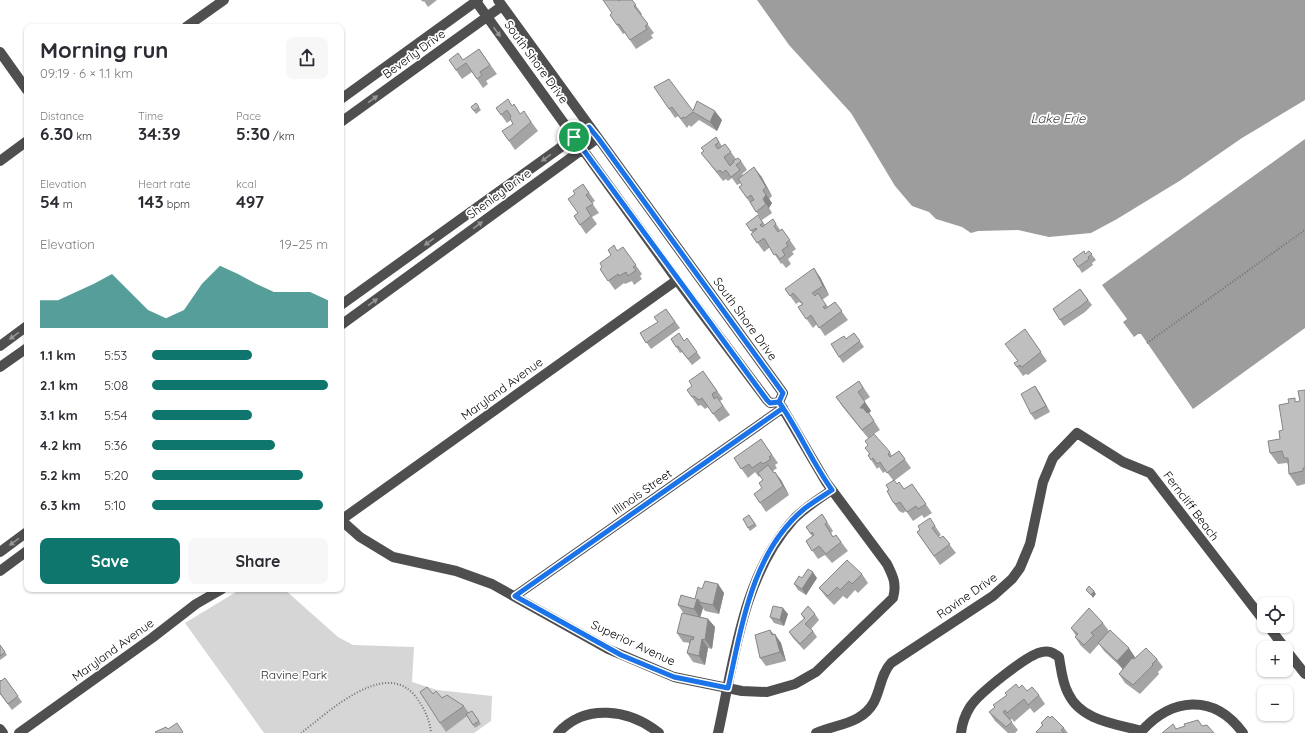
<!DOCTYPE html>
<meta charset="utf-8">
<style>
body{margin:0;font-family:Quicksand,sans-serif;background:#f7f7f7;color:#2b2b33;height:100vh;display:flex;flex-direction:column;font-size:15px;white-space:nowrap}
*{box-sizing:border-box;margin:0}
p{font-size:13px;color:#7c7c81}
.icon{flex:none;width:22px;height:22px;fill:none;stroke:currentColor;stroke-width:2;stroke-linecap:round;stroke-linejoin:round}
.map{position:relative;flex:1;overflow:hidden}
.drawer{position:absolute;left:24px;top:24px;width:320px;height:568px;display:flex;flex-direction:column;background:#fff;border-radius:8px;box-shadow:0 1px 3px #0004}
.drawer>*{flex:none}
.fabs{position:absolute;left:1257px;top:597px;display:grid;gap:8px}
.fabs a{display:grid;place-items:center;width:36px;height:36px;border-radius:8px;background:#fff;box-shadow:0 1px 3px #0004;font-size:20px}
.pin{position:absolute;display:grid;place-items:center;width:34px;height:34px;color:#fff;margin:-17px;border:2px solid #fff;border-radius:50%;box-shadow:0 1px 4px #0007}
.round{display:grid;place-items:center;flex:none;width:42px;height:42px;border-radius:8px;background:#f7f7f7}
.head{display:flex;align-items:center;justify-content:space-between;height:68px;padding:0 16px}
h1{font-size:22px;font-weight:700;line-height:30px}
.metrics{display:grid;grid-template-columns:repeat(3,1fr);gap:6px;height:68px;padding:4px 16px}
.metrics div{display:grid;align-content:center}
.metrics b{font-size:17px;font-weight:700}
.metrics small{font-size:11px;font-weight:400}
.metrics p{font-size:11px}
.chart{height:112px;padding:8px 16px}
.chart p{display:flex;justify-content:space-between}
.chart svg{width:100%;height:72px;margin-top:4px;fill:#0f766e;opacity:.7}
.cta{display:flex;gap:8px;margin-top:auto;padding:8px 16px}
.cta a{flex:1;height:46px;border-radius:8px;background:#0f766e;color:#fff;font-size:16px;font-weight:700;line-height:46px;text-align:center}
.cta a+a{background:#f7f7f7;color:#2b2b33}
ul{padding:0 16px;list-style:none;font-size:13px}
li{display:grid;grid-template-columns:64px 48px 1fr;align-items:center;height:30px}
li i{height:10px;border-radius:5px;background:#0f766e}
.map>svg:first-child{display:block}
.green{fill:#d6d6d6}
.water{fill:#9d9d9d}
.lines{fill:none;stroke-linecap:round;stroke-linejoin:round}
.path{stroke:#717171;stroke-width:2;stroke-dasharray:1 2;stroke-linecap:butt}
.minor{stroke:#4f4f4f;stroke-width:10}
.wall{fill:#a4a4a4}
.shaded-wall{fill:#868686}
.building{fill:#bfbfbf;stroke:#868686}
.oneway{fill:#959595}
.route-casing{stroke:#fff;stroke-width:8}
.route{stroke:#1a73e8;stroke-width:5}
.labels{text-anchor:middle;stroke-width:3.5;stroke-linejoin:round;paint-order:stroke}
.street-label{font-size:12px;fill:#000;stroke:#fff}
.park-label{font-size:12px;fill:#2d2d2d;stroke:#fff}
.water-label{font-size:13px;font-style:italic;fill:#3e3e3e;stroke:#fff}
</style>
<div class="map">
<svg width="1305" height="733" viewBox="0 0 1305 733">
<rect width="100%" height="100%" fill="#fff"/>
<path class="green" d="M241,589h43l54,48 15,8 61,2 -2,35 25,8 55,6 -1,25 -17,12h-210l-79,-110z"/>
<path class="water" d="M757,0h548v100l-63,38 -61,42 -64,39 -26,14 -42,4 -31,-7 -40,1 -7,2 -9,-6 -26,-8 -7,-7 -17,-6 -17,-20 -44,-73 -62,-68z
M1305,139v189l-112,81 -52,-75h-3l-4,3 -11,-15 4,-3 -25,-34z"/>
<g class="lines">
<path class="path" d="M1147,343l158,-113
M301,733c27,-20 84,-76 115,-36 8,11 14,23 15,36"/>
<path class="minor" d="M475,0l202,280 90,120 3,3 9,-1 4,-9 -285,-393
M186,27l38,-27
M0,52l27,38
M341,99l137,-99
M341,122l161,-116
M0,161l27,-20
M341,305l248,-178
M341,325l257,-187
M0,346l27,-20
M0,367l27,-19
M341,520l19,17 33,20 63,14 36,13 116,65 66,28 68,14 25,1 28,-8 21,-12 77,-74c4,-14 0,-22 -6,-34l-61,-82 -47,-80
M341,520l336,-240
M0,552l27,-20
M0,571l27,-20
M515,596l268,-188
M1268,626l17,22
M1286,650l19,24
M0,729l3,4
M19,733l133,-95 44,-34 26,-15
M558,733c27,-30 71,-24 101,0
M718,733c16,-72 24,-156 75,-213 11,-12 26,-21 39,-30
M816,733c21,-9 46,-9 58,-31 7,-14 7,-28 17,-39l102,-67 19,-17 8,-11 10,-24 13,-62 10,-24 24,-25 46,29 27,11 114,148
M961,733c1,-9 4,-18 9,-26 8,-13 58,-53 72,-55 8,-2 11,1 17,5 2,11 3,25 9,36 13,28 48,31 74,38
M1140,733c31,-36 74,-40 103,0"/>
</g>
<path class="wall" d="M421,0h16l-9,7 -4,-6 -1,1z
M632,0l10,14 -1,1 13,18 -3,2 2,3 -17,11 -11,-16 -2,1 -13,-19 2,-2 7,-12z
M479,49l18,25 -11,7 2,3 -5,4 -11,-16 -10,7 -13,-19h14z
M654,87l39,24 29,9 -5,11 -18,-11 -8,7 -2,-2 -2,3 -9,-12 -3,2z
M476,103l5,7 -5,4 -5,-7z
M512,106l8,8 10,6 8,11 -23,19 -13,-19 11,-7 -2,-4 -4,3 -11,-15z
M716,137l6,9 3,-2 11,15h4l7,11 -5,4 1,1 18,1 11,20 -3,3 3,4 -3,5 3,5 -10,7 -23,-33 3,-2 -1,-2 -4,2 -5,-7 -4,3 -2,-2 -3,2 -22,-28 3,-2z
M583,184l12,17 -3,2 7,10 -7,4 5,7 -11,10 -12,-18 4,-3 -3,-19z
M758,215l7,10 8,-6 7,11 2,-1 14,20 -4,3 2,2 -6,5 3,5 -5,4 -4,-5 -1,1 -11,-17 -6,5 -13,-18 2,-1 -7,-9z
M623,247l19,27 -2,2 2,3 -8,6 -2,-4 -7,3 -1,-1 -9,7 -15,-21 18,-18z
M1089,251l7,9 -4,3 1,2 -11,8 -9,-14 13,-5z
M820,277l9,18 -7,5 6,7 7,-5 13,18 -23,16 -8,-12 -4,4 -15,-21 4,-3 -3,-2 -3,2 -11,-15z
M1080,289l12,16 -7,7 -21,14 -11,-17z
M666,309l14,19 -29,21 -11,-16 18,-11z
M1025,329l22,32 -19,14 -2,-1 -3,2 -9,-13 4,-2z
M854,333l10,14 -21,16 -4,-6 7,-18z
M687,338l14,20 -9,7 -10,-13 -2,1 -9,-14 13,2z
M703,371l20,28 -3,2 10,14 -11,7 -11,-15 -3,2 -4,-4 -3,1 -11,-16 5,-4z
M859,381l11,16 -6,4 7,10 -2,2 11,17 -12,8 -26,-32 -6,-9z
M1035,386l4,6 11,20 -15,8 -4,-6z
M1305,390v94l-8,2 -8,-12 -1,-9 -1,-2 -9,1 -8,-11 10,-14 3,-9 14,-29h3z
M761,439l17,24 -3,2 2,3 -4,3 8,9 8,15 -23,17 -12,-18 8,-6 1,-8 -3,-4 -1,1 -4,-5 -7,6 -14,-20z
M899,451l12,17 -17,13 3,3 7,5 8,-5 20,29 -8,5 -2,-3 -9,6 -7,-10 -3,2 -4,-2 -6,-9 -4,-12 4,-10 -7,-9 -3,2 -4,-6 -2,2 -9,-14 22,-3 2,4z
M822,514l11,17 -2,2 2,4 3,-2 12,16 -16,12 -7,-8 -7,4 -12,-18 6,-5 -6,-9z
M749,515l8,11 -7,5 -2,-3z
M930,518l11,17 -3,2 2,1 3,-2 13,17 -16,12 -23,-33 3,-2z
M862,574l6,9 -10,10 -3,-3 -8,9 -4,-3 -9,9 -8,-8 -7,-9z
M802,578h15l-11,17 -8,-5 -4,-6z
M718,584l6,9 -5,21 -14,-3 -2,-3 -3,9 8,2 7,8 -3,22 -4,-1 -3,17 -12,-3 -6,-9 3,-10 -7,-1 -6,-9 7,-19 -6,-9 17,-6 7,-10z
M788,614l-4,12 -10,-3 -4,-6z
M801,614h14l4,6 -8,9 2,2 4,6 -13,13 -11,-12 -4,-6 15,-13z
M1103,623l6,8 26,26 -2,2h24l6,8 -5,5 1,2 -19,20 -15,-11 -6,-9 4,-5 -19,-18 -5,-7 -9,10 -9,-8 -6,-9 1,-1 -5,-8z
M770,630l11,13 5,18 -20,5 -6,-8z
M0,645l7,10 -7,5z
M5,678l17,24 -10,8 -12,-16 1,-13z
M1019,688l8,3 12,4 6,9 -11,9 -4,-5 -16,14 -2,-3 -2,1 8,10 -3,3h-7l-13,-12 -6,-9z
M433,694l9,4 22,8 5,7 3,-2 9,13 -6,4 -8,-12 -21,16 -6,-9z
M1050,718l14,10 4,5h-31l-1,-1 6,-7 -1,-2z"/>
<path class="shaded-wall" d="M715,111l7,9 -5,11 -7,-9z
M754,167l7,9 11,20 -6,-9z
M763,190l9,13 -3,5 3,5 -9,-14z
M814,268l6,9 9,18 -6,-9z
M1035,386l4,6 11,20 -4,-6z
M865,402l6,9 -2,2 11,17 -11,-17 -3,3 -6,-8z
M775,472l6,8 8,15 -6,-9z
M813,572l4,6 -11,17 -4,-6z
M718,584l6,9 -5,21 -6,-9z
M1094,591l2,3 -3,4 -2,-3z
M697,599l6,9 -3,10 -6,-9z
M783,608l5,6 -4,12 -4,-6z
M708,619l7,8 -3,22 -7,-9z
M770,630l6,8 -1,-4 6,9 5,18 -6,-9 -8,-17z
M702,639l6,9 -3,17 -6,-9z
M1129,648l6,9 -12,13 -6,-9z"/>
<path class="building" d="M603,0h15l1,1 2,-1h11l4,5 -2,1 14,18 -3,2 2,3 -17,11 -11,-16 -2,1 -7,-10 2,-2z
M479,49l11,16 -10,7 2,3 -5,4 -11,-16 -10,7 -7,-10 9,-7 5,7z
M669,79l24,32 4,-10 18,10 -5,11 -17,-10 -8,6 -2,-1 -2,2 -9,-12 -3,2 -15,-22z
M508,99l4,7 2,-2 6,10 4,-3 7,11 -22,19 -7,-10 11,-7 -3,-6 1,-2 -4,-6 -6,5 -5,-7z
M476,103l3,4 -5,4 -3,-4z
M716,137l3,5 -4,3 3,4 7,-5 6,8 -7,5 6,9 4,-4 -1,-1 5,-3 3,3 -5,4 4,5 -9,7 -5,-7 -4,3 -2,-3 -3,2 -16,-19 3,-2 -3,-3z
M754,167l12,20 -3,3 3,5 -3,4 3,5 -10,8 -6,-10 4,-2 -3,-5 -4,3 -8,-11 3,-2 -4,-6z
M583,184l6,9 -3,2 7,9 -7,4 5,8 -11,9 -6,-9 4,-3 -10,-14 7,-5 -2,-3z
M758,215l5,8 -3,2 2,2 11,-8 3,5 -2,2 4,6 4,-3 8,11 -4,3 2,3 -6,4 3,5 -5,4 -4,-5 -2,1 -10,-17 -7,5 -6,-9 6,-5 -1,-1 -5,3 -5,-7z
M614,245l3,6 6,-4 13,18 -3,2 3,3 -8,6 -2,-4 -7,4 -1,-2 -10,7 -8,-12 2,-2 -2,-4 11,-8 -3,-5z
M1084,251l1,3 4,-3 3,3 -4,3 1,2 -11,8 -5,-8z
M814,268l9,18 -11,7 3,3 3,-3 8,12 -3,2 2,2 10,-7 7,9 -23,17 -8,-13 -5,4 -8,-12 5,-3 -10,-11 -3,3 -5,-7z
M1080,289l8,11 -7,6 -21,14 -7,-11z
M666,309l9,13 -29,21 -6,-10 18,-11 -4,-5z
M1025,329l16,23 -19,15 -2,-2 -3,2 -3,-4 4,-2 -13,-17z
M679,333l5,8 3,-3 10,14 -9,7 -10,-13 -2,1 -5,-8z
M854,333l6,8 -21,16 -8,-13 13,-8 2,3z
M703,371l14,20 -5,3 2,5 3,-2 6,9 -10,8 -11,-16 -3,2 -5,-4 -2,1 -5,-7 5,-4 -3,-5z
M859,381l4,7 -5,4 7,10 -5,6h3l4,5 1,-1 6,9 -12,9 -26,-33z
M1035,386l11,20 -15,8 -10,-20z
M1305,390v78h-2v3l-14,3 -1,-16h-4l-2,-7 -12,2 -2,-12 12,-2 -1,-8 4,-1 -4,-25 10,-2 -1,-4 7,-1v4l5,-1 -2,-10z
M874,434l16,18 -2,2 2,3 9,-6 6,8 -18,14 -7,-11 -3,2 -4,-6 -2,2 -3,-5 2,-1 -5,-6 3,-3 -3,-4z
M761,439l11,16 -3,2 2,2 -8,5 -2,-2 -9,6 -3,-4 -8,5 -7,-11z
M768,465l6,8 1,-1 8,14 -23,17 -6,-9 8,-6 -3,-5 4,-3 -5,-7z
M894,480l3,4 2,-2 5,7 8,-5 14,20 -8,5 -2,-3 -9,6 -7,-10 -4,2 -3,-2 -6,-11 2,-1 -3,-5z
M822,514l5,8 -2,2 8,13 3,-2 5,7 -15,12 -7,-8 -7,5 -6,-10 8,-6 -2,-3 -1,2 -5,-7z
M749,515l6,9 -7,4 -5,-9z
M930,518l5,8 -3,2 8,10 3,-2 7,8 -16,12 -17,-24 3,-2 -2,-4z
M847,560l15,14 -10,10 -3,-3 -9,9 -3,-3 -9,9 -9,-8z
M808,569l5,3 -11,17 -8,-5 5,-8 3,2z
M705,581l13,3 -5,21 -14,-3v-2l-2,-1 -3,10 -16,-4 3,-10 14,4 3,-12 4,2z
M1089,586l5,5 -3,4 -5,-5z
M773,606l10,2 -3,12 -10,-3z
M808,606l7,8 -10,10 8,7 -13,13 -11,-12 16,-14 -4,-4z
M1089,608l14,15 -12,10 3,2 -10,10 -9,-8 3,-3 -7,-6z
M682,613l26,6 -3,21 -3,-1 -3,17 -12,-3 4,-14 2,1 1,-3 -17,-4z
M770,630l2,5 3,-1 5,18 -20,6 -5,-23z
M1110,630l19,18 -12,13 -19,-18z
M0,645l5,7 -5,4z
M1146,648l11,11 -5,5 1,1 -20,20 -14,-11 13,-16 2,1z
M5,678l13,18 -10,8 -8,-11v-13l1,1z
M1016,684l3,4 3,-3 5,6 5,-4 7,8 -11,10 -4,-6 -17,14 -2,-3 -2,2 9,10 -6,5 -17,-15 6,-5 -2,-2 14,-10 -2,-2z
M427,687l6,7 3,-3 6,7 5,-3 17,11 -24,17 -20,-31z
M472,711l7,10 -6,4 -7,-11z
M1048,716l2,2 2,-2 12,12 -3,2 3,3h-26l-2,-1 7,-7 -2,-2z
M1198,720l4,6 5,-1 7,8h-52l11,-9 3,5 9,-3 -1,-2z
M177,723l6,9 -2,1h-25l-1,-1 11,-5 2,2z"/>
<defs><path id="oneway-solid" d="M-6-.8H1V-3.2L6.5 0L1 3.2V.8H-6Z"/></defs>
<g class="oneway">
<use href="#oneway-solid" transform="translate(497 32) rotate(54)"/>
<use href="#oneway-solid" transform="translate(373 99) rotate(-36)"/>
<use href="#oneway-solid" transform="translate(546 158) rotate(144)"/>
<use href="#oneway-solid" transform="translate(478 225) rotate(-36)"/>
<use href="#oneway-solid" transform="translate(429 242) rotate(144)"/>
<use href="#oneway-solid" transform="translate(373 302) rotate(-36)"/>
<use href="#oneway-solid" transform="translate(14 336) rotate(144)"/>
<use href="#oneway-solid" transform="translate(14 542) rotate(144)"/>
</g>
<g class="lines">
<defs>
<path id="route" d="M574,137l193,263 3,3 9,-1 4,6 -268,188 106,59 53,22 54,11c14,-62 24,-136 76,-179 9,-7 19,-13 28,-19 -20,-28 -33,-59 -53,-88l4,-9 -185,-255 -9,-11 -15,10"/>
</defs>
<use href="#route" class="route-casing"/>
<use href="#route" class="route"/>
</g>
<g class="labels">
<g class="street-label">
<text transform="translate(414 54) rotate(-36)" y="4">Beverly Drive</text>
<text transform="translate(536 62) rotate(54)" y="4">South Shore Drive</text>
<text transform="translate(499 194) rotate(-36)" y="4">Shenley Drive</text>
<text transform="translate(745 319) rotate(54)" y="4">South Shore Drive</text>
<text transform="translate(502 389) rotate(-36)" y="4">Maryland Avenue</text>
<text transform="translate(642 492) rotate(-35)" y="4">Illinois Street</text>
<text transform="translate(1191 506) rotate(53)" y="4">Ferncliff Beach</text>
<text transform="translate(967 596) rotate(-35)" y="4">Ravine Drive</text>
<text transform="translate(633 643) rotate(25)" y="4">Superior Avenue</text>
<text transform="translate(113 650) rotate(-36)" y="4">Maryland Avenue</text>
</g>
<g class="park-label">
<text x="294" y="679">Ravine Park</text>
</g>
<g class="water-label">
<text x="1058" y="123">Lake Erie</text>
</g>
</g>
</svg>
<div class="fabs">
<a><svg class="icon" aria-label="locate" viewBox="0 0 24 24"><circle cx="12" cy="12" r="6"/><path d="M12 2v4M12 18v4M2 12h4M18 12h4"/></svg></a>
<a>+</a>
<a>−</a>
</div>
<div class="pin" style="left:574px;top:137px;background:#1e9e55"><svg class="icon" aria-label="arrive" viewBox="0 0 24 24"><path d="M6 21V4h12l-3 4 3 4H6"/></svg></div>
<section class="drawer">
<div class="head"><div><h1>Morning run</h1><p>09:19 · 6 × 1.1 km</p></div><a class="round"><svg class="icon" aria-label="share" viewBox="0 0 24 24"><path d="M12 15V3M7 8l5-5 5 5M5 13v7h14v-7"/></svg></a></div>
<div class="metrics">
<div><p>Distance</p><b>6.30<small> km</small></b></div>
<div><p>Time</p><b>34:39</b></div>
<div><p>Pace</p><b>5:30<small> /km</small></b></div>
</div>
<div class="metrics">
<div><p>Elevation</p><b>54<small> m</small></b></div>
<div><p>Heart rate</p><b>143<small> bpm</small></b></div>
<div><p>kcal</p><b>497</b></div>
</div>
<div class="chart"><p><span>Elevation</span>19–25 m</p>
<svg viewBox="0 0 160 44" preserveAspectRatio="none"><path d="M0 44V27L10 27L20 22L30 17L40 11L50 22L60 33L70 38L80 33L90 17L100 6L110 11L120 17L130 22L140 22L150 22L160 27V44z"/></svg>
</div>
<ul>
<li><b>1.1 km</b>5:53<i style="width:57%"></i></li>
<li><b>2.1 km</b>5:08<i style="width:100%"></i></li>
<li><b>3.1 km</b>5:54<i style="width:57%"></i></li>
<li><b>4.2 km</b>5:36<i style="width:70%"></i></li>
<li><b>5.2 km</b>5:20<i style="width:86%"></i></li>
<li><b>6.3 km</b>5:10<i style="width:97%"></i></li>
</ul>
<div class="cta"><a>Save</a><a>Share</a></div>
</section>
</div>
